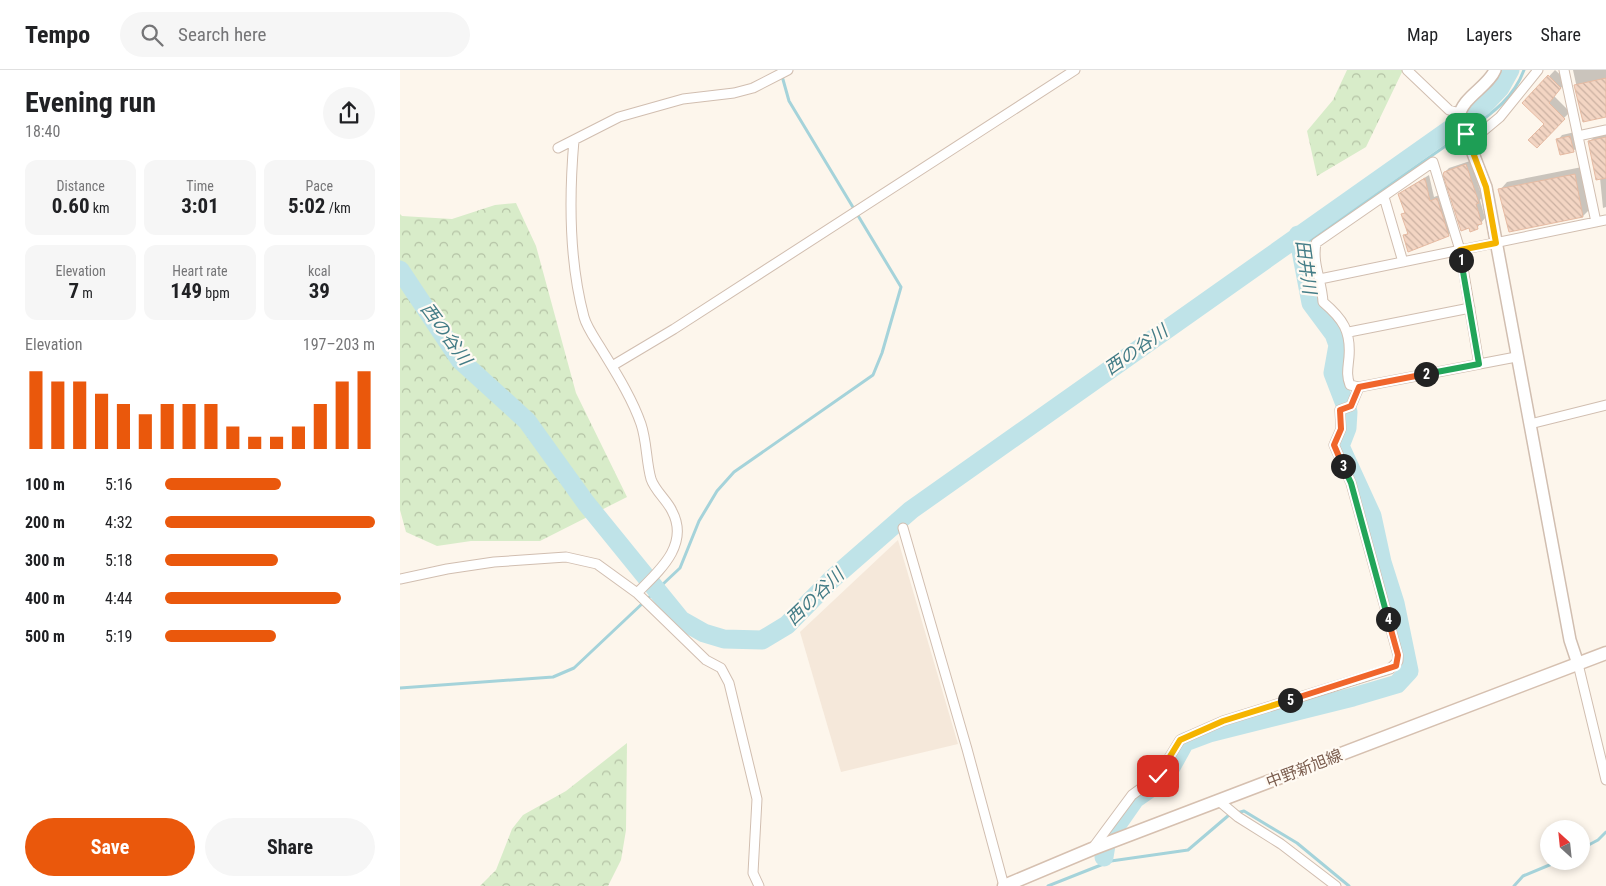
<!DOCTYPE html>
<meta charset="utf-8">
<style>
body{margin:0;font-family:"Roboto Condensed","Noto Sans JP",sans-serif;background:#f6f6f6;color:#202124;height:100vh;display:flex;flex-direction:column;font-size:19px;white-space:nowrap}
*{box-sizing:border-box;margin:0}
p{font-size:16px;color:#757577}
.icon{flex:none;width:28px;height:28px;fill:none;stroke:currentColor;stroke-width:2;stroke-linecap:round;stroke-linejoin:round}
.map{position:relative;flex:1;overflow:hidden}
.side{display:flex;flex-direction:column;background:#fff;width:400px}
.side>*{flex:none}
.needle{width:32px;rotate:333deg}
.fabs{position:absolute;left:1140px;top:750px;display:grid;gap:10px}
.fabs a{display:grid;place-items:center;width:50px;height:50px;border-radius:50%;background:#fff;box-shadow:0 2px 8px #0003;font-size:25px}
.pin{position:absolute;display:grid;place-items:center;width:42px;height:42px;color:#fff;margin:-21px;border-radius:10px;box-shadow:0 2px 8px #0006}
.km{position:absolute;width:25px;height:25px;margin:-12px;border-radius:50%;background:#222;color:#fff;font-size:14px;line-height:25px;text-align:center}
.round{display:grid;place-items:center;flex:none;width:52px;height:52px;border-radius:26px;background:#f6f6f6}
.head{display:flex;align-items:center;justify-content:space-between;height:85px;padding:0 25px}
h1{font-size:28px;font-weight:700;line-height:38px}
.stats{display:grid;grid-template-columns:repeat(3,1fr);gap:8px;height:85px;padding:5px 25px}
.stats div{display:grid;align-content:center;border-radius:12px;background:#f6f6f6;text-align:center}
.stats b{font-size:21px;font-weight:700}
.stats small{font-size:14px;font-weight:400}
.stats p{font-size:14px}
.chart{height:140px;padding:10px 25px}
.chart p{display:flex;justify-content:space-between}
.chart svg{width:100%;height:90px;margin-top:5px;stroke:#ea580c;stroke-width:6}
.button{display:flex;gap:10px;margin-top:auto;padding:10px 25px}
.button a{flex:1;height:58px;border-radius:30px;background:#ea580c;color:#fff;font-size:20px;font-weight:700;line-height:58px;text-align:center}
.button a+a{background:#f6f6f6;color:#202124}
ul{padding:0 25px;list-style:none;font-size:16px}
li{display:grid;grid-template-columns:80px 60px 1fr;align-items:center;height:38px}
li i{height:12px;border-radius:6px;background:#ea580c}
header{display:flex;align-items:center;gap:30px;box-sizing:border-box;height:70px;padding:0 25px;background:#fff;border-bottom:1px solid #e0e0e0}
header strong{font-size:24px}
nav{display:flex;gap:28px;margin-inline-start:auto;font-size:18px}
.search{width:350px;height:45px;background:#f6f6f6;display:flex;align-items:center;gap:12px;box-sizing:border-box;padding:0 18px;border-radius:28px;color:#757577;font-size:19px}
main{display:flex;flex:1;min-height:0}
.map>svg:first-child{display:block}
.residential{fill:#f5e8da}
.forest{fill:url(#forest-crowns)}
.shadow{fill:#0003}
.lines{fill:none;stroke-linecap:round;stroke-linejoin:round}
.stream{stroke:#a5d3da;stroke-width:3}
.river{stroke:#bfe3e8;stroke-width:19}
.building{fill:url(#building-back-hatch);stroke:#e6bba3}
.minor-casing{stroke:#d1beb0;stroke-width:11}
.tertiary-casing{stroke:#d1beb0;stroke-width:14}
.secondary-casing{stroke:#d6c0b0;stroke-width:15}
.minor{stroke:#fff;stroke-width:9}
.tertiary{stroke:#fff;stroke-width:11}
.secondary{stroke:#fff;stroke-width:12}
.split-1-casing{stroke:#fff;stroke-width:10}
.split-2-casing{stroke:#fff;stroke-width:10}
.split-3-casing{stroke:#fff;stroke-width:10}
.split-4-casing{stroke:#fff;stroke-width:10}
.split-5-casing{stroke:#fff;stroke-width:10}
.split-6-casing{stroke:#fff;stroke-width:10}
.split-1{stroke:#f5b400;stroke-width:6}
.split-2{stroke:#22a559;stroke-width:6}
.split-3{stroke:#f0652b;stroke-width:6}
.split-4{stroke:#22a559;stroke-width:6}
.split-5{stroke:#f0652b;stroke-width:6}
.split-6{stroke:#f5b400;stroke-width:6}
.labels{text-anchor:middle;stroke-width:4.5;stroke-linejoin:round;paint-order:stroke}
.street-label{font-size:16px;fill:#7a5c4d;stroke:#fffaf3}
.water-label{font-size:18px;font-style:italic;fill:#437c86;stroke:#fffaf3}
</style>
<header>
<strong>Tempo</strong>
<div class="search"><svg class="icon" aria-label="search" viewBox="0 0 24 24"><circle cx="10" cy="10" r="6"/><path d="M15 15l6 6"/></svg>Search here</div>
<nav><a>Map</a><a>Layers</a><a>Share</a></nav>
</header>
<main>
<section class="side">
<div class="head"><div><h1>Evening run</h1><p>18:40</p></div><a class="round"><svg class="icon" aria-label="share" viewBox="0 0 24 24"><path d="M12 15V3M7 8l5-5 5 5M5 13v7h14v-7"/></svg></a></div>
<div class="stats">
<div><p>Distance</p><b>0.60<small> km</small></b></div>
<div><p>Time</p><b>3:01</b></div>
<div><p>Pace</p><b>5:02<small> /km</small></b></div>
</div>
<div class="stats">
<div><p>Elevation</p><b>7<small> m</small></b></div>
<div><p>Heart rate</p><b>149<small> bpm</small></b></div>
<div><p>kcal</p><b>39</b></div>
</div>
<div class="chart"><p><span>Elevation</span>197–203 m</p>
<svg viewBox="0 0 160 44" preserveAspectRatio="none"><path d="M5 44V6M15 44V11M25 44V11M35 44V17M45 44V22M55 44V27M65 44V22M75 44V22M85 44V22M95 44V33M105 44V38M115 44V38M125 44V33M135 44V22M145 44V11M155 44V6"/></svg>
</div>
<ul>
<li><b>100 m</b>5:16<i style="width:55%"></i></li>
<li><b>200 m</b>4:32<i style="width:100%"></i></li>
<li><b>300 m</b>5:18<i style="width:54%"></i></li>
<li><b>400 m</b>4:44<i style="width:84%"></i></li>
<li><b>500 m</b>5:19<i style="width:53%"></i></li>
</ul>
<div class="button"><a>Save</a><a>Share</a></div>
</section>
<div class="map">
<svg width="1206" height="816" viewBox="0 0 1206 816">
<defs>
<pattern id="forest-crowns" width="20" height="18" patternUnits="userSpaceOnUse" patternTransform="scale(1.25)"><rect width="20" height="18" fill="#d8ecc9"/><path d="M2 6a3 3 0 1 1 6 0M12 15a3 3 0 1 1 6 0" fill="none" stroke="#b4c2a5"/></pattern>
<pattern id="building-back-hatch" width="6" height="6" patternUnits="userSpaceOnUse" patternTransform="scale(1.25)"><rect width="6" height="6" fill="#f3d5c3"/><path d="M-1 5l2 2M0 0l6 6M5-1l2 2" fill="none" stroke="#cab0a1"/></pattern>
</defs>
<rect width="100%" height="100%" fill="#fdf6ec"/>
<path class="residential" d="M498,470l60,204 -117,28 -41,-140z"/>
<path class="forest" d="M947,0h56l-37,77 -49,29 -10,-45 26,-31z
M116,133l20,43 40,147 51,104 -87,44h-69l-34,5 -31,-14 -6,-22v-296l2,2 50,3 43,-14z
M227,673l-1,87 -5,30 -13,26h-128l16,-16 16,-41 11,-14 43,-24z"/>
<path class="shadow" d="M1155,0l12,11 -13,15 16,16 -34,34 9,-22 -21,-21z
M1173,0h33v46l-22,4z
M1175,62l3,15 -5,4 -15,-11 4,-5z
M1206,62v75l-3,1 -3,-30 -10,-37 7,-7z
M1070,91l12,36 -2,3 5,18 -8,10 -32,-56 4,-4z
M1182,97l8,42 -7,7 -73,15 -10,-41 7,-8z
M1029,105l5,22 8,-3 11,36 -5,5 -44,1 5,-4 -7,-17 4,-4 -7,-17z"/>
<g class="lines">
<path class="stream" d="M1071,58c23,-16 43,-31 53,-58
M900,177l157,-109
M0,618l153,-11 21,-9 106,-100 19,-47 18,-30 17,-19 139,-97 9,-22 19,-66 -112,-186 -7,-25
M1181,779l17,-9 8,-8
M648,816l63,-25 77,-11 41,-35 15,-4 53,32 52,43
M1114,816l9,-10 36,-15"/>
<path class="river" d="M0,200l60,90 67,61 59,82 95,117 23,13 20,6 38,1 25,-15 45,-46 79,-69 572,-404 17,-18 10,-18
M704,787l3,-18 28,-40 30,-21 20,-36 24,-9 144,-36 44,-13 12,-13 -14,-68 -13,-41 -10,-46 -32,-70 7,-18 1,-16 -15,-39 5,-28 -4,-11 -23,-31 -13,-68"/>
</g>
<path class="building" d="M1148,5l13,13 -12,15 16,16 -28,29 -9,-8 16,-16 -22,-21z
M1206,8v39l-23,5 -9,-37z
M1170,66l4,16 -14,3 -4,-16z
M1206,67v41l-10,2 -8,-39z
M1066,94l13,39 -3,1 6,20 -5,1 1,4 -8,3 -1,-4 -8,3 -18,-56 1,-3z
M1175,104l8,43 -74,15 -11,-43z
M1025,108l5,23 7,-3 12,38 -41,16 -5,-17 5,-1 -7,-20 4,-1 -7,-19z"/>
<g class="lines">
<defs>
<path id="minor" d="M1007,0l42,40 11,3
M1164,0l32,152
M1178,66l28,-6
M174,70c-5,57 -5,121 10,177 3,11 12,23 18,33 14,23 30,48 39,74 6,18 5,37 10,55 4,12 16,21 21,32 18,34 -13,60 -35,82
M1070,72l30,-25 38,-47
M158,78l61,-31 64,-18 51,-6 19,-5 35,-18
M984,127l19,65
M920,209l286,-59
M949,262l121,-24
M1079,294l-19,-114 -27,-88 -117,81c-4,21 6,38 7,59 20,17 28,29 26,55 -1,11 -3,18 1,28l9,2 157,-30
M212,296l62,-37 401,-259
M1130,354l76,-19
M503,458l64,221 37,137
M0,509l47,-10 47,-7 72,-5 31,7 40,29 69,67 15,8 8,15 28,116 -4,74 6,13
M1178,594l28,116
M819,731l19,16 43,27 55,42
M692,779l40,-54 26,-19 22,-36 43,-19 167,-52 8,-8v-6l-47,-172 -17,-38 7,-16 -1,-19 11,-4 8,-19"/>
<path id="tertiary" d="M1095,0c-7,17 -33,27 -36,47l27,70 84,453 8,24"/>
<path id="secondary" d="M604,816l88,-37 514,-196"/>
</defs>
<use href="#minor" class="minor-casing"/>
<use href="#tertiary" class="tertiary-casing"/>
<use href="#secondary" class="secondary-casing"/>
<use href="#minor" class="minor"/>
<use href="#tertiary" class="tertiary"/>
<use href="#secondary" class="secondary"/>
</g>
<g class="lines">
<defs>
<path id="split-1" d="M1061,190l-1,-10 36,-7 -10,-56 -20,-53"/>
<path id="split-2" d="M1026,304l53,-10 -18,-104"/>
<path id="split-3" d="M943,396l-9,-21 7,-16 -1,-19 11,-4 8,-19 67,-13"/>
<path id="split-4" d="M943,396l8,17 37,136"/>
<path id="split-5" d="M890,630l106,-34 2,-11 -10,-36"/>
<path id="split-6" d="M758,706l22,-36 43,-19 67,-21"/>
</defs>
<use href="#split-1" class="split-1-casing"/>
<use href="#split-2" class="split-2-casing"/>
<use href="#split-3" class="split-3-casing"/>
<use href="#split-4" class="split-4-casing"/>
<use href="#split-5" class="split-5-casing"/>
<use href="#split-6" class="split-6-casing"/>
<use href="#split-1" class="split-1"/>
<use href="#split-2" class="split-2"/>
<use href="#split-3" class="split-3"/>
<use href="#split-4" class="split-4"/>
<use href="#split-5" class="split-5"/>
<use href="#split-6" class="split-6"/>
</g>
<g class="labels">
<g class="street-label">
<text transform="translate(904 698) rotate(-21)" y="6">中野新旭線</text>
</g>
<g class="water-label">
<text transform="translate(906 197) rotate(82)" y="6">田井川</text>
<text transform="translate(46 264) rotate(54)" y="6">西の谷川</text>
<text transform="translate(736 280) rotate(-35)" y="6">西の谷川</text>
<text transform="translate(415 527) rotate(-44)" y="6">西の谷川</text>
</g>
</g>
</svg>
<div class="fabs">
<a><svg class="needle" viewBox="-14 -14 28 28"><path d="M0-13l5 13h-10z" fill="#e53935"/><path d="M0 13l5-13h-10z" fill="#757577"/></svg></a>
</div>
<div class="pin" style="left:1066px;top:64px;background:#1e9e55"><svg class="icon" aria-label="arrive" viewBox="0 0 24 24"><path d="M6 21V4h12l-3 4 3 4H6"/></svg></div>
<div class="pin" style="left:758px;top:706px;background:#d93025"><svg class="icon" aria-label="check" viewBox="0 0 24 24"><path d="M5 12l5 5 9-10"/></svg></div>
<b class="km" style="left:1061px;top:190px">1</b>
<b class="km" style="left:1026px;top:304px">2</b>
<b class="km" style="left:943px;top:396px">3</b>
<b class="km" style="left:988px;top:549px">4</b>
<b class="km" style="left:890px;top:630px">5</b>
</div>
</main>
